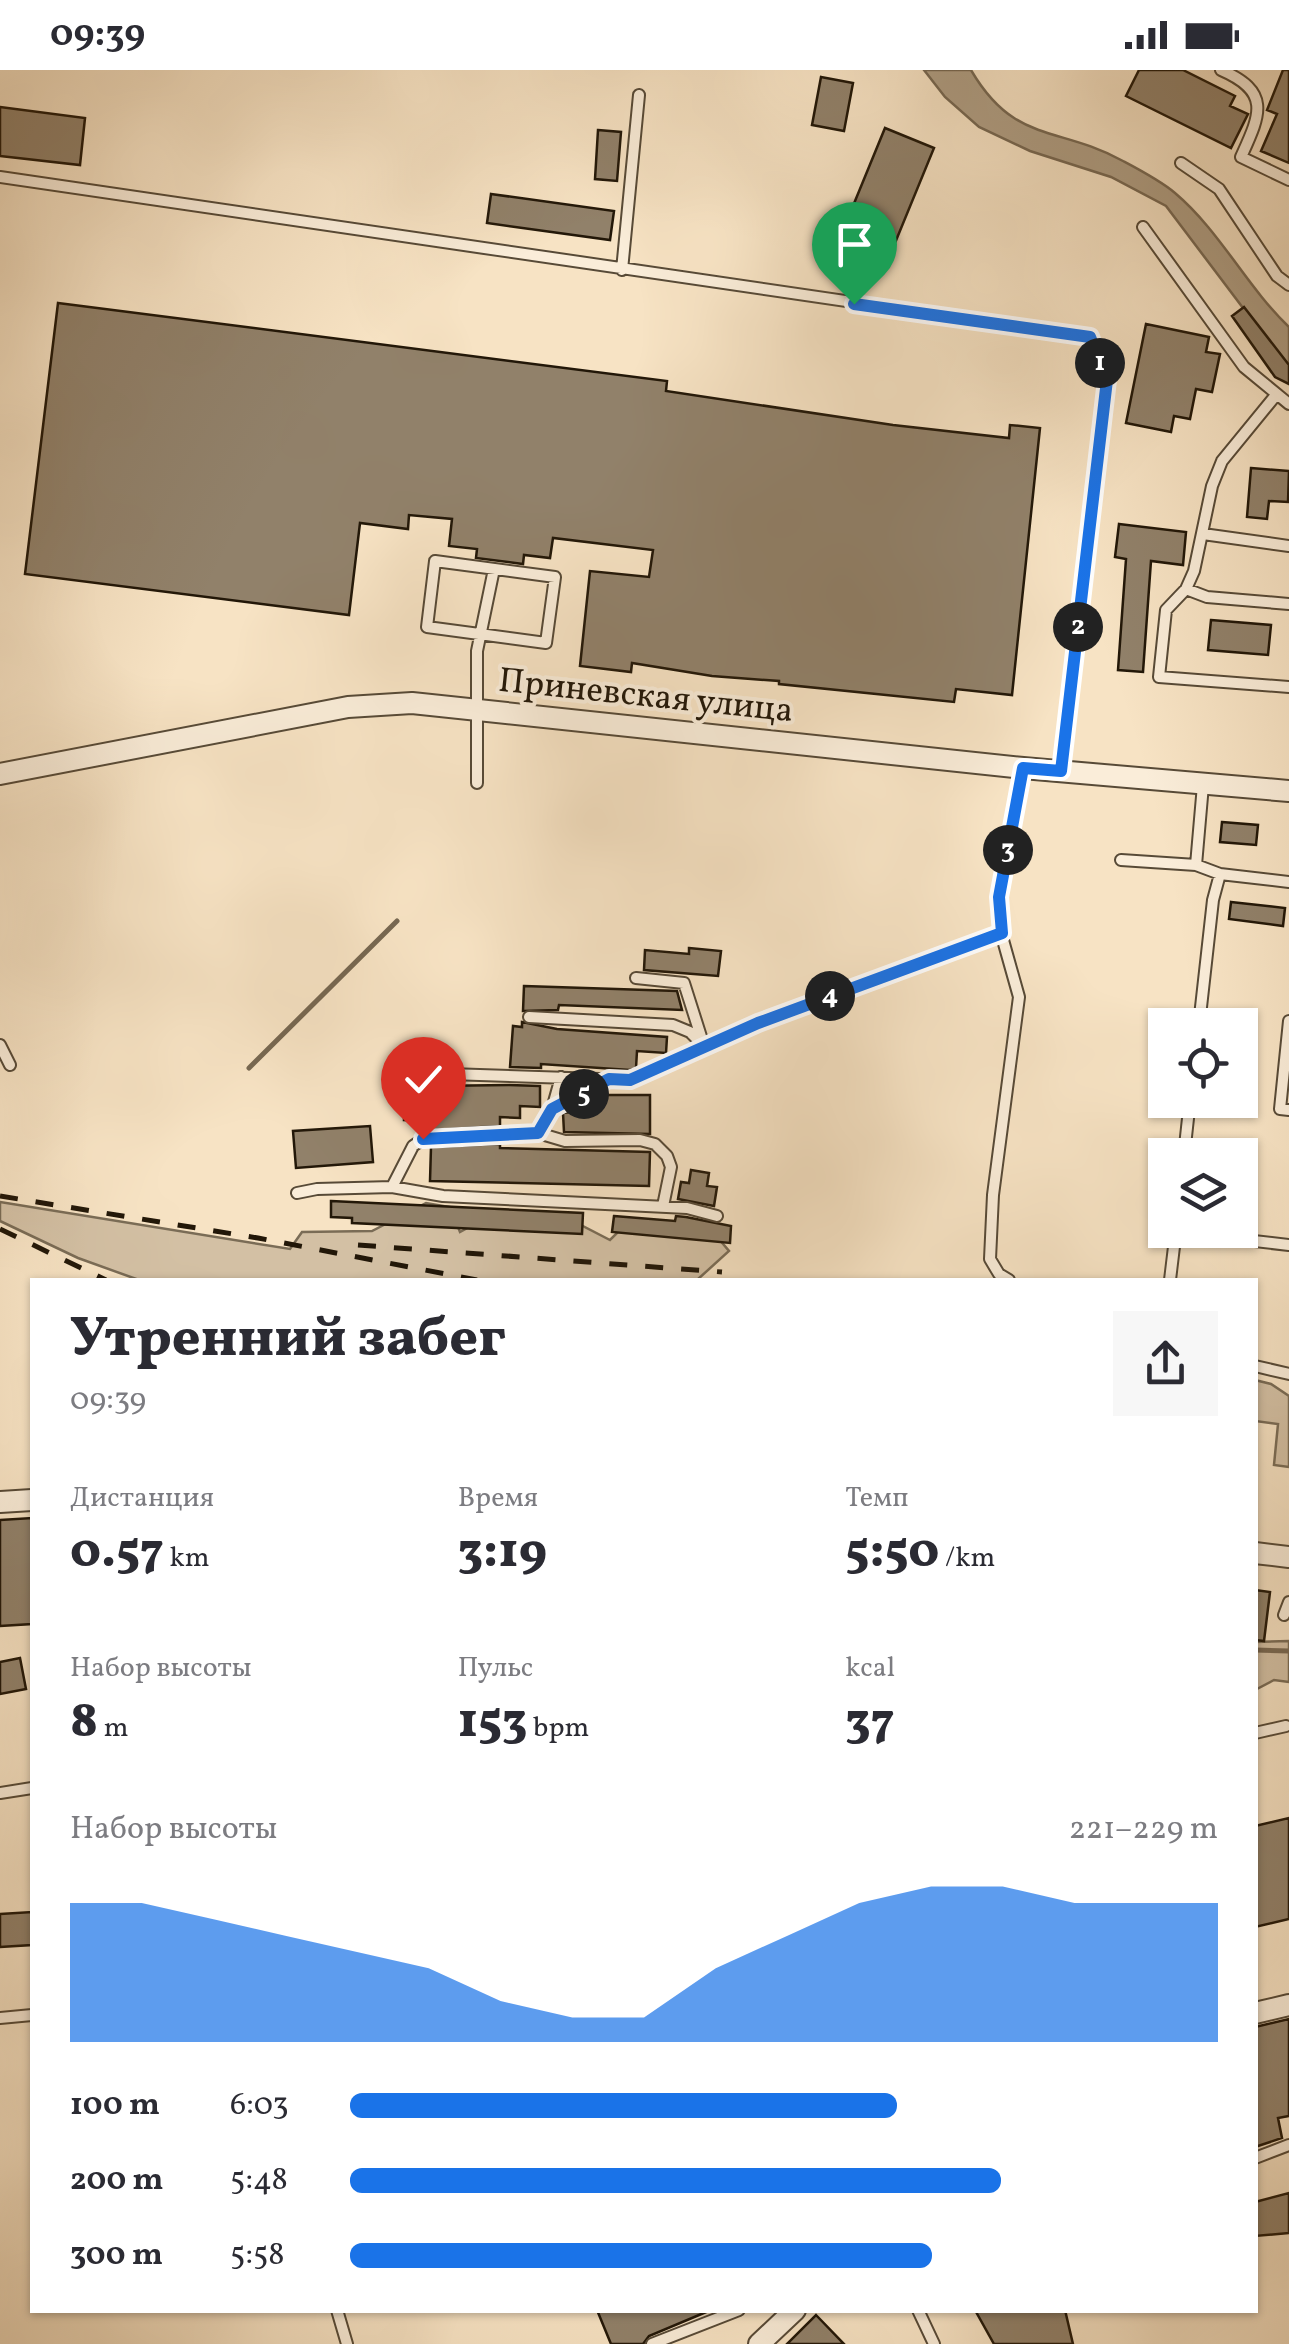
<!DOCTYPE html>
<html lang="ru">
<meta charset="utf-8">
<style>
body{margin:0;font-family:Vollkorn,serif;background:#f7f7f7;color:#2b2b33;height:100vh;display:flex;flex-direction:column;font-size:38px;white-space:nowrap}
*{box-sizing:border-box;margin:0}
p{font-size:32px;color:#7c7c81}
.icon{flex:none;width:55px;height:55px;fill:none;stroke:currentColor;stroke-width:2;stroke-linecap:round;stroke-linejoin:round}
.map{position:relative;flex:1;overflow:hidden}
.sheet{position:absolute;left:30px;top:1208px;width:1228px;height:1035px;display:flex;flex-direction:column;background:#fff;border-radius:0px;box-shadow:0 2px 8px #0004}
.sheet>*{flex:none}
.fabs{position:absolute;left:1148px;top:938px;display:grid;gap:20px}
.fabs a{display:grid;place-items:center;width:110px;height:110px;border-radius:0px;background:#fff;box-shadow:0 2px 8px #0004;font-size:50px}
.pin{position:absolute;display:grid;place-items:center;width:85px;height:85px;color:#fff;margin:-102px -42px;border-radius:50% 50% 50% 0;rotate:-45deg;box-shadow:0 0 10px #0007}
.pin .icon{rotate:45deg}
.km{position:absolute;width:50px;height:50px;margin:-25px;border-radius:50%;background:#222;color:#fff;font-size:28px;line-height:50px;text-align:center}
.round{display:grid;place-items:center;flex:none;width:105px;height:105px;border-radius:0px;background:#f7f7f7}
.headline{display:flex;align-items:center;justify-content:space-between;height:170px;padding:0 40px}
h1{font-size:55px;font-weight:800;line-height:75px}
.figures{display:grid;grid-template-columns:repeat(3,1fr);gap:15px;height:170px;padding:10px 40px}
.figures div{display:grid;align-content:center}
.figures b{font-size:50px;font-weight:800}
.figures small{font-size:28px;font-weight:400}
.figures p{font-size:28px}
.chart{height:280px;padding:20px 40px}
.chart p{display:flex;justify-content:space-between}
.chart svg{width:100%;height:180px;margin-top:10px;fill:#1a73e8;opacity:.7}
ul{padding:0 40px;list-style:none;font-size:32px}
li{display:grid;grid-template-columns:160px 120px 1fr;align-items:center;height:75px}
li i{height:25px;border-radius:12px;background:#1a73e8}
.status{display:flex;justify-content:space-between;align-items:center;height:70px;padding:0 50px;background:#fff;direction:ltr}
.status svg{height:28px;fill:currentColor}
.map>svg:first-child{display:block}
.green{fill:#d3c0a4;stroke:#7a6c56;stroke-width:2.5}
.water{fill:#af9e84;stroke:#776852;stroke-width:2.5}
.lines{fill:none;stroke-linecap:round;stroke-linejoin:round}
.stream{stroke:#776852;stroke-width:5}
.building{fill:#91816a;stroke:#221708;stroke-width:2.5}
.service-casing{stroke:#574a37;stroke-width:14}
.minor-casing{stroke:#574a37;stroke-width:24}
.service{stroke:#faedd9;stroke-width:10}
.minor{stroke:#faedd9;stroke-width:20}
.rail{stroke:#221708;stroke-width:5;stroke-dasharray:18 18;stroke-linecap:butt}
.route-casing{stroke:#fff;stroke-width:20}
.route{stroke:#1a73e8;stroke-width:12}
.labels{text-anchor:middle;stroke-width:8;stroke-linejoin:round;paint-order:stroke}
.street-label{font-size:35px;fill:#221708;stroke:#faedd9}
</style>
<div class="status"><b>09:39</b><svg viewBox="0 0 49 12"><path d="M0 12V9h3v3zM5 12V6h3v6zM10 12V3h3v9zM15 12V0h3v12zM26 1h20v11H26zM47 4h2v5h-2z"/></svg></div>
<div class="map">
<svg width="1289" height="2274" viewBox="0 0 1289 2274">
<rect width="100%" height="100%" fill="#f7e3c4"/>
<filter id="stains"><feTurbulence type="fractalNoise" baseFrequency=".002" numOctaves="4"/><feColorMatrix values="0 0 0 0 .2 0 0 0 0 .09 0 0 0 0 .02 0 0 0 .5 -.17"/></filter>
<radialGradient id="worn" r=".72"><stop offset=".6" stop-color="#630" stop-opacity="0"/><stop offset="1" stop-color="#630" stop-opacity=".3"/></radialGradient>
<path class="green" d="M0,1132l290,47 12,-17 70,-1 54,-28 24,4 10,25 22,-12 91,1 37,19 11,-11 86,-4 22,26 -32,29h-558l-61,-22 -78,-37z
M1255,1310l16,4 18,12v71l-15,-2 4,-41 -23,-3z
M1289,1571v41l-15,-2 -19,10v-48z"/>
<path class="water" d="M924,0h47c44,75 87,55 152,91 17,9 38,20 52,32 45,38 72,94 114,134v37l-6,-3 -117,-155 -55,-29 -81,-26 -51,-24 -34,-30z"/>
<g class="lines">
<path class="stream" d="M249,998l148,-147
M1255,1580l34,1"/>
</g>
<path class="building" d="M1139,0h44l52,26 -5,10 18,8 -17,34 -105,-52z
M1283,0h6v93l-28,-12 16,-37 -10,-4z
M821,7l32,6 -9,48 -32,-6z
M0,37l85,11 -5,47 -80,-9z
M885,58l49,20 -46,112 -49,-20z
M598,60l23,2 -4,49 -22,-2z
M491,124l123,17 -4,29 -123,-17z
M58,233l609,78 -1,10 227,34 116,13 1,-13 30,3 -28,267 -56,-6 -2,13 -175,-18v-3l-67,-5 -80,-13 -1,9 -51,-6 10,-95 59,6 4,-27 -100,-12 -3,20 -26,-3 -1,9 -47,-6 1,-9 -28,-3 3,-27 -43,-4 -1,14 -48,-6 -11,92 -324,-41z
M1244,237l45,58v19l-14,-7 -43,-61z
M1146,254l63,13 -3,15 14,2 -8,38 -16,-3 -6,30 -16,-3 -3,16 -45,-9z
M1251,398l38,3 -1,31 -19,-1 -2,18 -20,-2z
M1119,454l67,8 -3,33 -32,-4 -8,111 -25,-2 8,-111 -11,-2z
M1211,550l60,5 -3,30 -60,-5z
M1222,752l36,3 -2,20 -36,-3z
M1231,832l54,6 -2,18 -54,-7z
M689,878l32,3 -3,25 -74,-6 1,-20 44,4z
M524,916l153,5 5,19 -123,-5 -1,5 -35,1z
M522,952l35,7 110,8 -1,16 -29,-2 -1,17 -6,2 -89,-6v4l-31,-1 3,-41 9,1z
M509,1015l31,1v21l-20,-1v12l-20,-1v9l-68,4v-9l-28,-1v-18l27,1 1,-17z
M602,1025h48v39l-86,-2 -1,-19 17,-2v-7l6,-3h17z
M370,1056l3,36 -77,6 -3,-37z
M500,1074v4l150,4 -1,34 -219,-5 1,-34z
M691,1100l18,3 -2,13 10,1 -3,19 -36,-7 3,-17 8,1z
M331,1131l252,12 -1,21 -230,-11v-5l-21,-1z
M614,1146l61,5 1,-5 10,1 45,9 -1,17 -118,-11z
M32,1448v106l-32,2v-106z
M1255,1520l15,2 -6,49 -9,-1z
M20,1588l6,31 -26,5v-32z
M1289,1748v101l-34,8v-101z
M32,1842v33l-32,2v-33z
M1289,1949v97l-11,2 4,20 -27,9v-120z
M1289,2123v40l-34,3v-34z
M597,2240h114l-62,26 -6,8h-32z
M975,2240h90l8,34h-79z
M816,2245l28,29h-57z"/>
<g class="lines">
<defs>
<path id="service" d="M1221,0c51,22 39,45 20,87l48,23
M1181,93l38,26 58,87 12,9
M0,107l1091,160 16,44 -46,390
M1143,157l101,140 45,37
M622,200l17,-175
M1276,325l-54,66 -10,25 -18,85 -8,18 -20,21 -7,67 130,10
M1203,464l86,12
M435,491l120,16 -9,66 -119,-16z
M1186,519l21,8 82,7
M477,713v-132l17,-82
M1121,790l75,5 24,9 69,8
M1196,795l7,-80
M636,908l48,5 20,63
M529,947l144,8 17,7 15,15
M1289,951l-9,88 9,1
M1199,955l14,-125 7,-26
M0,975l10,20
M449,1004l181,6 128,-57 243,-90
M552,1039l56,-29
M538,1063l14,-24 9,-32
M1184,1085l6,-55
M392,1117l21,-41 10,-7 115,-6 27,8 75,-1 15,4 12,12 4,11 -8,39
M297,1123l20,-4 75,-2 51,9 244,12 30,8
M1175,1162l114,13
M1009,1210l-10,-6 -9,-15 3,-64 26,-198 -18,-64 -2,-36 24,-128
M1170,1210l6,-50
M1255,1296l34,8
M1284,1545l5,-13
M1255,1663l31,-7
M0,1723l32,-5
M0,1948l32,-3
M1255,2088l34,-13
M337,2240l10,34
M918,2240l16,34
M652,2274l87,-34"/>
<path id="minor" d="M0,704l348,-67 64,-4 611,65 266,23
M0,1432l32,-2
M1255,1483l34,4
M1255,1943l34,-8
M759,2274l36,-34"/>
</defs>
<use href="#service" class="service-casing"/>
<use href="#minor" class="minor-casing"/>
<use href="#service" class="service"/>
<use href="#minor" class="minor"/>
<path class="rail" d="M0,1126l258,42 219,42
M0,1159l106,51
M358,1175l364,27"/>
</g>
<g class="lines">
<defs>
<path id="route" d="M423,1069l115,-6 14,-24 57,-30 21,1 128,-57 244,-90 -3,-36 24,-129 38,3 46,-391 -17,-43 -236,-33"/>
</defs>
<use href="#route" class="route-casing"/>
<use href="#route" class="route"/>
</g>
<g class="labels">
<g class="street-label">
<text transform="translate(646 624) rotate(6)" y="12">Приневская улица</text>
</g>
</g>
<rect width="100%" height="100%" filter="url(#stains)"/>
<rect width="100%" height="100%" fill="url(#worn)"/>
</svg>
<div class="fabs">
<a><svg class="icon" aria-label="locate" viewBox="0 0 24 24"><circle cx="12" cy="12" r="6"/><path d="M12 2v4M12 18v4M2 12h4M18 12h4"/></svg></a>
<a><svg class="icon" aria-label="layers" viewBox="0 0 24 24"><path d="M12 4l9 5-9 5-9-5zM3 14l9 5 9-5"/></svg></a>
</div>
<div class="pin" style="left:854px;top:234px;background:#1e9e55"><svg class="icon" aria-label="arrive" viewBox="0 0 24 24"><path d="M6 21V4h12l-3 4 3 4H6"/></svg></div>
<div class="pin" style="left:423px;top:1069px;background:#d93025"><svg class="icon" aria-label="check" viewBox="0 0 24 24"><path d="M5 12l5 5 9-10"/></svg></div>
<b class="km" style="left:1100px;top:293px">1</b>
<b class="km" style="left:1078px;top:557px">2</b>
<b class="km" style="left:1008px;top:780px">3</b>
<b class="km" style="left:830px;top:926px">4</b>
<b class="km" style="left:584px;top:1024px">5</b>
<section class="sheet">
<div class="headline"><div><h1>Утренний забег</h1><p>09:39</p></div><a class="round"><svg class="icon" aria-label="share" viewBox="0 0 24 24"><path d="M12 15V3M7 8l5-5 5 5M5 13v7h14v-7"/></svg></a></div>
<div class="figures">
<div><p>Дистанция</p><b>0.57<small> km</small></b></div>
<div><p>Время</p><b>3:19</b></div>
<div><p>Темп</p><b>5:50<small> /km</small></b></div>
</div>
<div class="figures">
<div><p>Набор высоты</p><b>8<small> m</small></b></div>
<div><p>Пульс</p><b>153<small> bpm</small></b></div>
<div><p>kcal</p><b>37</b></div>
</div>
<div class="chart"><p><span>Набор высоты</span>221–229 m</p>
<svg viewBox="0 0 160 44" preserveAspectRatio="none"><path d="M0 44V10L10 10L20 14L30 18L40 22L50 26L60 34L70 38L80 38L90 26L100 18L110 10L120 6L130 6L140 10L150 10L160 10V44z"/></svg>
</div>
<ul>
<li><b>100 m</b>6:03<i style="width:63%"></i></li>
<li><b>200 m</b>5:48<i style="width:75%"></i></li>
<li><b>300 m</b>5:58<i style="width:67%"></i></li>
</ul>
</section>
</div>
